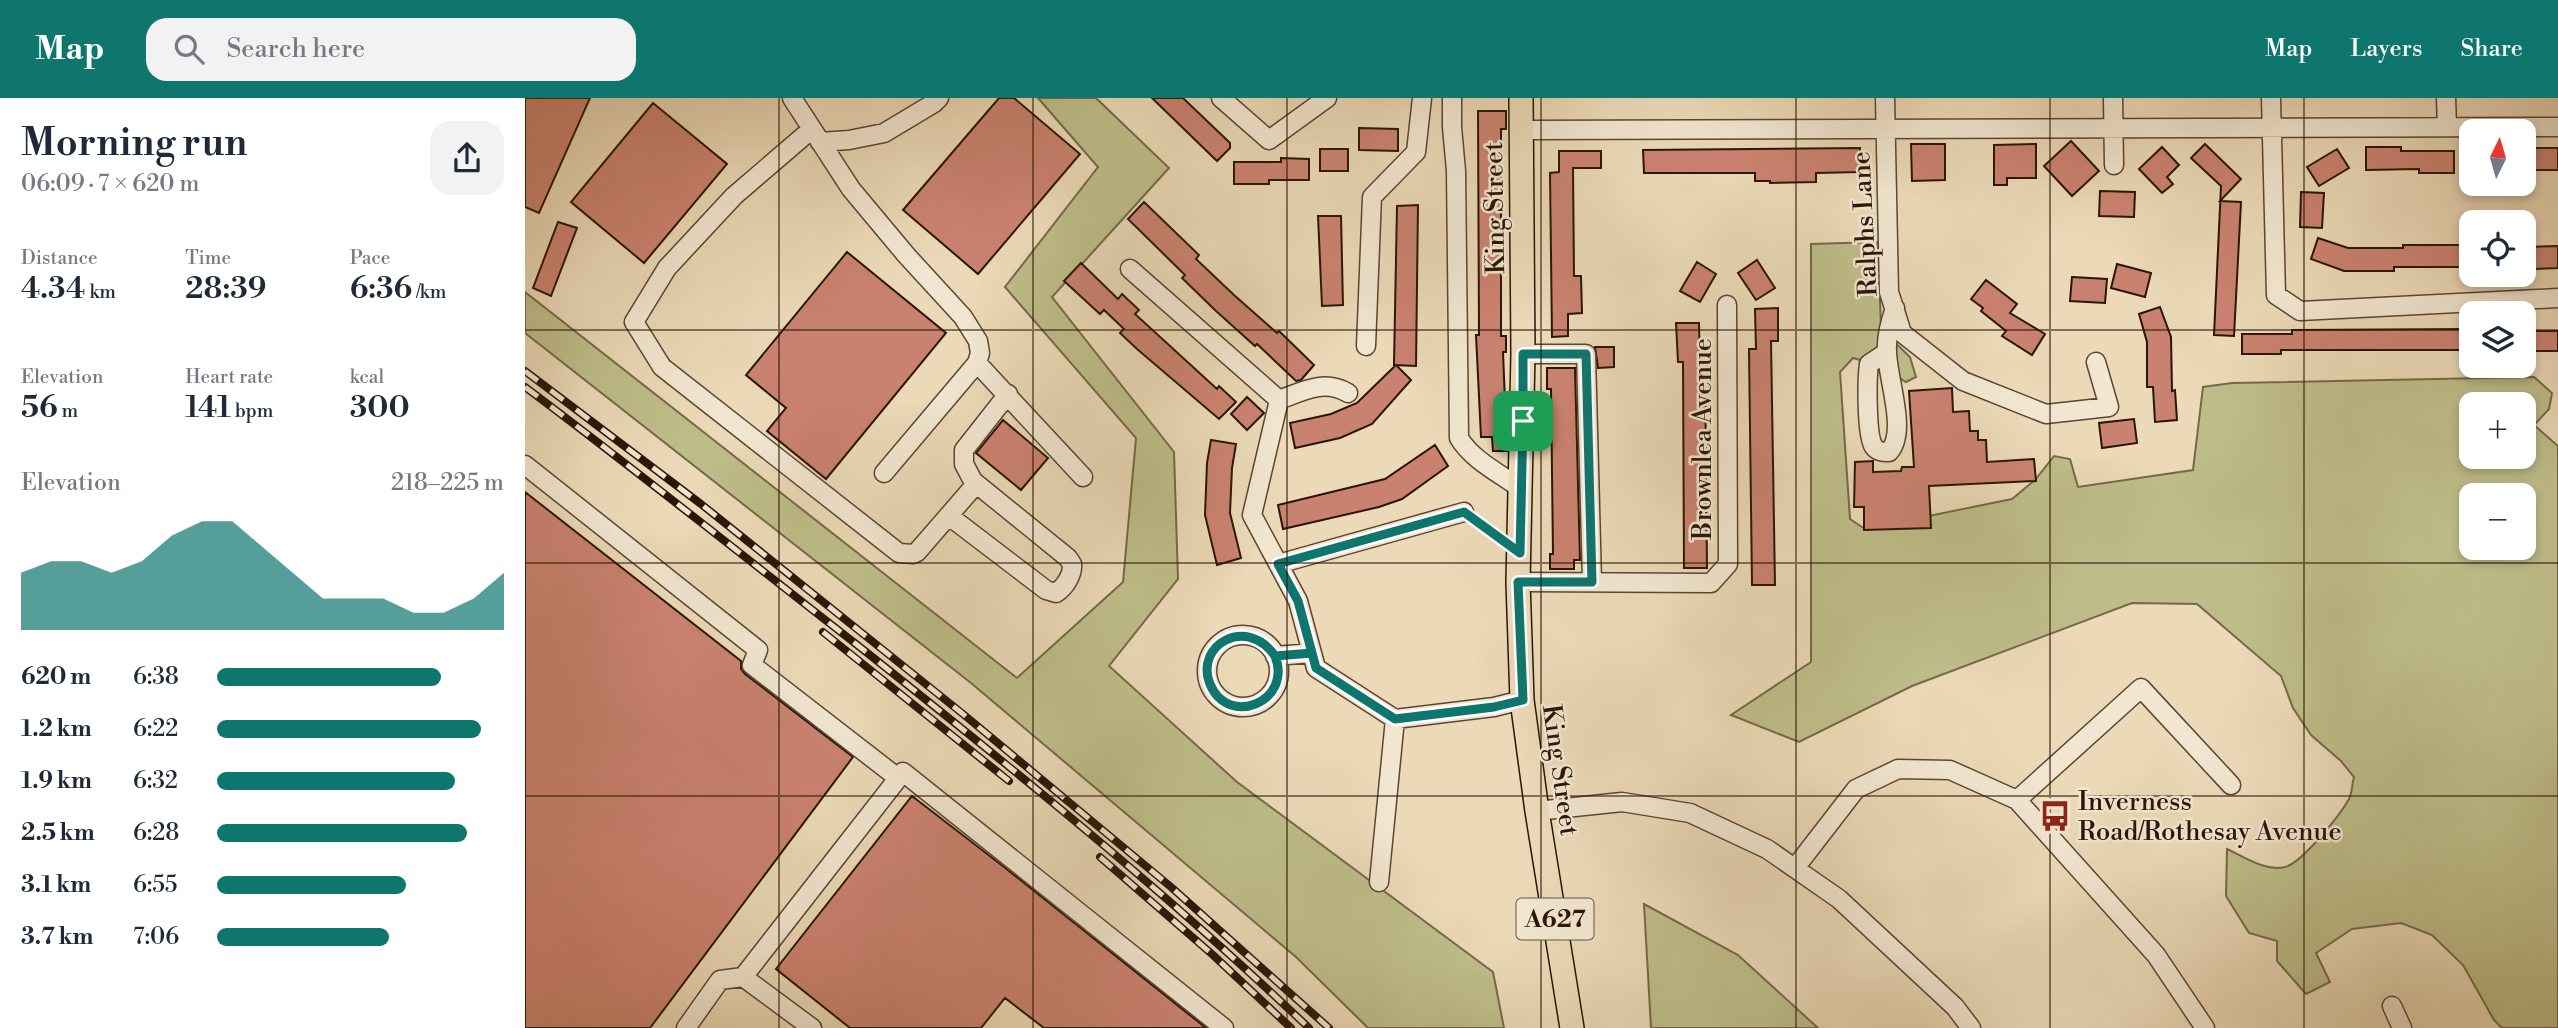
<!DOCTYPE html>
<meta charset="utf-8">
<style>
body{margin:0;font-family:"Libre Bodoni",serif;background:#f2f2f3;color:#1f2937;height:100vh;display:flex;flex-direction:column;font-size:26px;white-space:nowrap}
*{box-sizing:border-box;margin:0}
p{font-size:23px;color:#747a83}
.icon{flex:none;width:38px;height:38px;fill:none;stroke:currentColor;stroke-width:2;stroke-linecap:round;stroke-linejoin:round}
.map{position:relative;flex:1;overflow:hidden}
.details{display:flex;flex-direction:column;background:#fff;width:525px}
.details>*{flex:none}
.needle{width:46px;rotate:5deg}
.buttons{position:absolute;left:1934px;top:21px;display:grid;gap:14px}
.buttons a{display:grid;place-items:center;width:77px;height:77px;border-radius:14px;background:#fff;box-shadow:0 4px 10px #0003;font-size:35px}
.pin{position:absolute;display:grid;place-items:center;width:60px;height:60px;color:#fff;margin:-30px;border-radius:14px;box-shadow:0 4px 10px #0006}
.round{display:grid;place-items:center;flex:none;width:74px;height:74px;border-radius:21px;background:#f2f2f3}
.overview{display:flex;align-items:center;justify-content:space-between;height:119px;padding:0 21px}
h1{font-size:38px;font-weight:600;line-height:52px}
.figures{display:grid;grid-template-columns:repeat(3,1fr);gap:10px;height:119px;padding:7px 21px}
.figures div{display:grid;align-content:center}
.figures b{font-size:30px;font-weight:600}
.figures small{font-size:19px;font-weight:400}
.figures p{font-size:19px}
.chart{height:196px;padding:14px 21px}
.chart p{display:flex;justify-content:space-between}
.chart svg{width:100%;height:126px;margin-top:7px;fill:#0f766e;opacity:.7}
ul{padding:0 21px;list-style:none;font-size:23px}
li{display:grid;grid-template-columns:112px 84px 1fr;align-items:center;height:52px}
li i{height:18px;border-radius:9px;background:#0f766e}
header{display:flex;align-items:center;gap:42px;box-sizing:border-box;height:98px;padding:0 35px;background:#0f766e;color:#fff}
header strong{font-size:33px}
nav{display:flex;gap:38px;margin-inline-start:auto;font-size:24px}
.search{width:490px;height:63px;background:#f2f2f3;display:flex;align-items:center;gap:18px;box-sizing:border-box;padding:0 24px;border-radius:21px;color:#747a83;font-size:26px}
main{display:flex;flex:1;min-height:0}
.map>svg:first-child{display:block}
.green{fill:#bebd89;stroke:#746948;stroke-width:2;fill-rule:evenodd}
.building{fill:#ca8270;stroke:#2a1506;stroke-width:2}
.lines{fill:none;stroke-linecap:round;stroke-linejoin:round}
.minor-casing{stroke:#5a4632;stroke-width:21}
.major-casing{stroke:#2a1506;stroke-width:26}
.path{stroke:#2a1506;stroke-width:2.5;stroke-dasharray:5 3.5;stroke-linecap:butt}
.minor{stroke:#f2e6d0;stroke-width:18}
.major{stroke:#ebd9b7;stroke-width:23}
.rail-casing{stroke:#2a1506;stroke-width:8}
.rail{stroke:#f2e6d0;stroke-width:5;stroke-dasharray:16;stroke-linecap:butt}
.route-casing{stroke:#fff;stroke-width:14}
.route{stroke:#0f766e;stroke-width:9}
.grid{fill:none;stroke:#2a1506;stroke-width:2;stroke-opacity:0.55}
.labels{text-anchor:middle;stroke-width:5;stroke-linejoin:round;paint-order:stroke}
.shield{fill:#f2e6d0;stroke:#665443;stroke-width:2}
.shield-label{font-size:24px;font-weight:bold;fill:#2a1506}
.street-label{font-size:26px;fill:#2a1506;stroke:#f2e6d0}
.poi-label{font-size:26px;fill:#2a1506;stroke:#f2e6d0;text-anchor:start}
</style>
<header>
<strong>Map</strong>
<div class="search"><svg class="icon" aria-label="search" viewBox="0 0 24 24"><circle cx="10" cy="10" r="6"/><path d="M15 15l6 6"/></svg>Search here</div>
<nav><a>Map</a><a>Layers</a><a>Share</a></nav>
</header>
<main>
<section class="details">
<div class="overview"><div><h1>Morning run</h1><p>06:09 · 7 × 620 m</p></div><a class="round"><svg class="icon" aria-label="share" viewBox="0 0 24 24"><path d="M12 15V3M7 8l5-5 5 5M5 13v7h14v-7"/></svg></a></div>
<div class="figures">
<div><p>Distance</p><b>4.34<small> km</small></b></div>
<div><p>Time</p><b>28:39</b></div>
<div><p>Pace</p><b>6:36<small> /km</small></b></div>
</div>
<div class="figures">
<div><p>Elevation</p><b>56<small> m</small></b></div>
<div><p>Heart rate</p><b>141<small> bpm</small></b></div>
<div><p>kcal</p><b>300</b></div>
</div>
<div class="chart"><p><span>Elevation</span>218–225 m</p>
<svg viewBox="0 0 160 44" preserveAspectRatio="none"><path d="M0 44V24L10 20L20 20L30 24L40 20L50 11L60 6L70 6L80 15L90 24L100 33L110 33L120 33L130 38L140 38L150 33L160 24V44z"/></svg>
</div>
<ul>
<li><b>620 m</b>6:38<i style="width:78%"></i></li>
<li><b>1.2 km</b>6:22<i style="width:92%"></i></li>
<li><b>1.9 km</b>6:32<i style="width:83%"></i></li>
<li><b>2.5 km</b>6:28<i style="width:87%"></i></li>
<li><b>3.1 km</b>6:55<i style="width:66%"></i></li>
<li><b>3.7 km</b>7:06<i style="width:60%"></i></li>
</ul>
</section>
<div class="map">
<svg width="2033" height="930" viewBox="0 0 2033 930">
<rect width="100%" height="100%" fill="#ebd9b7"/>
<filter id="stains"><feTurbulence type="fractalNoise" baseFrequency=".00286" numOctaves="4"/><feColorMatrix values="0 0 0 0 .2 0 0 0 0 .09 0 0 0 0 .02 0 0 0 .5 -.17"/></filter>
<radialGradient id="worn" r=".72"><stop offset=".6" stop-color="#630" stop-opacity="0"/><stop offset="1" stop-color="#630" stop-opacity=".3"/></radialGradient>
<path class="green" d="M513,0h58l73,70 -117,129 122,155 4,127 -69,87 128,116 256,190 11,56h-136l-72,-71 -325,-274 -446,-350v-41l492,386 106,-96 13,-144 -131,-151 93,-120z
M1353,144l3,87 29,28 6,20 -10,5 -28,-17 -25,-7 -13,14 10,147 15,10 147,-30 23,-19 19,-24 16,3 8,28 115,-17 10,-83 29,-4 302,-6 18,16 -3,16 -15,16 24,21v582h-56l-8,-8 -31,-55 -31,-30 -31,-12 -49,6 -36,24 14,29 -24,12 -29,-33v-20l-28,-8 -23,-37 1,-47c17,8 39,23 58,18 17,-4 55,-52 64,-68 3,-6 3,-15 5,-22l-13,-16 -30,-26 -18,-27 -12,-32 -84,-72 -65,-1 -220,83 -113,56 -68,-27 80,-53v-418zM1946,306h52v53h-52zM1946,397h52v53h-52z
M1119,806l94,51 80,73h-167z"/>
<path class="building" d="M0,0h65l-51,115 -14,-6z
M474,0h15l66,56 -102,120 -75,-64z
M627,0h31l47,45v5l-13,13z
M128,5l74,61 -83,99 -73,-61z
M953,13h28v18h-5v207h5v16h-3l4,99h-14l-1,-14h-11l-5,-102h3z
M834,30l39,1v22l-39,-1z
M1546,43l28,30 -27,25 -28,-30z
M1386,46h34v36l-33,1z
M1511,46v34h-29v7h-13v-40z
M1680,46l36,35 -21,22 21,1 -7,134 -20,-1 7,-149 -30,-28z
M1637,49l17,18 -12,12 6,7 -11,9 -23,-24z
M1841,49h35v4h53v22h-35v-4l-53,1z
M1335,50v24l-44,1v9l-46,1v-2h-15v-8h-111l-1,-23z
M2003,50h30v22h-30z
M795,51h28v22h-28z
M1812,51l12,19 -30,18 -12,-19z
M1034,53h42v17h-28l1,108h7l1,37 -14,1v22l-16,1 -2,-164 9,-1z
M756,60l28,1v21h-40v4h-35v-22h47z
M1575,93l35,1 -1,25 -35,-1z
M1776,94l23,1 -2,35 -22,-1z
M619,104l55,53 -3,4 38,36 43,38 2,-2 35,34 -13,15 -5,1 -39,-37 -2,2 -39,-35 -34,-33 3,-3 -57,-56z
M893,107l-2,161 -22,-1 3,-159z
M793,118h23l2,89 -21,1z
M33,124l19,6 -26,68 -18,-8z
M1793,140l30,10h55v-3h68v22h-77v4h-50l-33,-12z
M2033,148v22l-23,1v-3h-12v-19z
M322,154l99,81 -120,146 -59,-48 19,-23 -40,-33z
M1232,162l18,28 -19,12 -18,-27z
M1172,164l19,12 -16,28 -20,-11z
M556,165l37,36 4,-5 17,16 -4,4 82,75 2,-3 17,16 -17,17 -82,-70 -17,-16 4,-4 -20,-19 -4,4 -36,-33z
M1592,166l34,9 -6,24 -34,-9z
M1547,179l35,2 -2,24 -35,-2z
M1461,182l31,24 -7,9 35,21 -13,21 -30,-19 4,-5 -25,-20 2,-3 -12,-9z
M1635,209l11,30 1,54 3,-1 2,30 -22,2 -2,-35h-6v-45l-8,-28z
M1253,210v33h-7l4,244h-23l-3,-236h7l-1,-40z
M1151,225h23l1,41h5l2,204h-23l-1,-206h-5z
M1946,231v21h-190v4h-39v-20h50v-4z
M2003,233h30v20h-30z
M1070,249h19v20l-16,1z
M871,267l15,15 -39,44 -32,14 -45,10 -5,-25 41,-9 26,-11z
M1022,270h28l5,192h-6v9h-24v-15h3l-2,-165h-4z
M1427,290l1,24 16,-1 1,20h8v9h8l1,22 47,-3 2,22 -107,5 2,42 -67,2v-23h-10l1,-45 18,-1v11l28,-1 1,-4h12l-5,-76z
M722,299l17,16 -17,17 -16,-16z
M1609,321l3,24 -35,5 -3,-25z
M478,322l45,38 -27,32 -45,-37z
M686,342l25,4 -4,24 -2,45 11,45 -24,7 -12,-50 2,-52z
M910,347l13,21 -46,33 -23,8 -96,22 -5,-24 107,-26z
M0,394l216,169v8l4,5 108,83 -203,271h-125z
M387,698l92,71 202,161h-162l-39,-30 -24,30h-131l-74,-59z"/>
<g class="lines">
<defs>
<path id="minor" d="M267,0l59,91 56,67 56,61 15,24 2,12 -3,10 -93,110
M696,0l48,42 58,-42
M927,0v29l4,44 3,267c13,22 42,36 62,51
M1360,0l4,194 13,41 61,48 83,33 63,-7 -13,-45
M1588,0l1,67
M1746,0l5,197 24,16 258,-13
M1921,0l1,29
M287,31l-78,67 -67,72 -33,54 28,45 237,186 14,1 4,-2 59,-68
M996,32l1037,-3
M295,44l29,-2 35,-7 50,-30 5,-5
M605,171l149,131 -27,115 46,86 18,67 79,51 99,-12 28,-7
M841,248l6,-149 44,-45 6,-54
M1362,254l-18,12c-2,14 -3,72 5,83 4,5 9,5 15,5 19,-20 -2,-74 -2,-101 -1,-15 3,-29 8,-43
M998,256h63l6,228
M452,265l106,114
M754,302c24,-9 45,-21 69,-7
M0,367l233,185 -6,15 146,113
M424,418l97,74 10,3c9,-6 17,-18 16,-29l-4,-6 -95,-77 -9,-17v-14l44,-56
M753,466l186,-52
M993,484l193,1 17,-19 -1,-259
M682 573a36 36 0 1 1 72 0a36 36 0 1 1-72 0Z
M750,558l37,-3
M1492,702l124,-112 90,97
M1012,713l85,-9 68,11 77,36 72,50 116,108 16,21
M1270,770l61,-79 42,-20 52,1 67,30 139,155 49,73
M854,784l16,-163
M1867,908l10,22
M161,930l34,-48 23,-3
M287,930l-69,-51 160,-205 321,256"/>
<path id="major" d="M996,0l2,256 -5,228 4,118 15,111 35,217"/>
</defs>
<use href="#minor" class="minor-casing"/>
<use href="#major" class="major-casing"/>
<path class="path" d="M953,425l20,14"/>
<use href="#minor" class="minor"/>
<use href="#major" class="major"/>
<defs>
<path id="rail" d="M0,273l176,133 262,210 208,173 158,141
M0,289c112,84 221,171 331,257 155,123 310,248 453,384
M298,534l186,149
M575,759l113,98 78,73"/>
</defs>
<use href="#rail" class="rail-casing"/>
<use href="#rail" class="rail"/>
</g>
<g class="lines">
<defs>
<path id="route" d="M998,323l-3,132 -56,-41 -186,52 20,37 14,52 -37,3c-28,-41 -81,-11 -65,28 18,44 83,18 65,-28l37,-3 4,15 79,51 99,-12 29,-7 -5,-118h74l-6,-228h-63v67"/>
</defs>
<use href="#route" class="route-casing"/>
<use href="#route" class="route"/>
</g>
<path class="grid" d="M254,0v930M508,0v930M762,0v930M1016,0v930M1271,0v930M1525,0v930M1779,0v930M0,232h1946M1998,232h35M0,465h2033M0,698h2033"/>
<defs>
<symbol id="bus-bare" viewBox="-9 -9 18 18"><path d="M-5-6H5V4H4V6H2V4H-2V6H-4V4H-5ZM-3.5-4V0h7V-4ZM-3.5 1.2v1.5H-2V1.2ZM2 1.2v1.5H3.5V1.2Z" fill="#8f2418" stroke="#f2e6d0" stroke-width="2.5" paint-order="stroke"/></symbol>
</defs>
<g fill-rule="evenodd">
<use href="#bus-bare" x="1508" y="696" width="44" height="44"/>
</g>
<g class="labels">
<rect class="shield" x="991.5" y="800.5" width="77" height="41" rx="5"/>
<g class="shield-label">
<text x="1030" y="829">A627</text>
</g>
<g class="street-label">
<text transform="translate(969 110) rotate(-91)" y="9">King Street</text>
<text transform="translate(1339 126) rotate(-93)" y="9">Ralphs Lane</text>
<text transform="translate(1177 341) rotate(-90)" y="9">Brownlea Avenue</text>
<text transform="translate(1036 672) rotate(82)" y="9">King Street</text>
</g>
<g class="poi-label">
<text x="1553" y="712">Inverness<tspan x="1553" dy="30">Road/Rothesay Avenue</tspan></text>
</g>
</g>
<rect width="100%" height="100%" filter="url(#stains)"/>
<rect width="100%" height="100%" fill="url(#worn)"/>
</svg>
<div class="buttons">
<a><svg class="needle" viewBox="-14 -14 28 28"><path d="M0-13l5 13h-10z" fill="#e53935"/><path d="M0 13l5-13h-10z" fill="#747a83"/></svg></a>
<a><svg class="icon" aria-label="locate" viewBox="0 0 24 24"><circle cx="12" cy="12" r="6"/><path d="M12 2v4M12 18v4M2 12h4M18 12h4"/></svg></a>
<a><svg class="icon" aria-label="layers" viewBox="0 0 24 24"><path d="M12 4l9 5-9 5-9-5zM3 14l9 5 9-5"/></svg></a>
<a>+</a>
<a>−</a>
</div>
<div class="pin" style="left:998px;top:323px;background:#1e9e55"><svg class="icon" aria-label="arrive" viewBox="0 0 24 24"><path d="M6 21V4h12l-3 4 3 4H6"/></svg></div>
</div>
</main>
